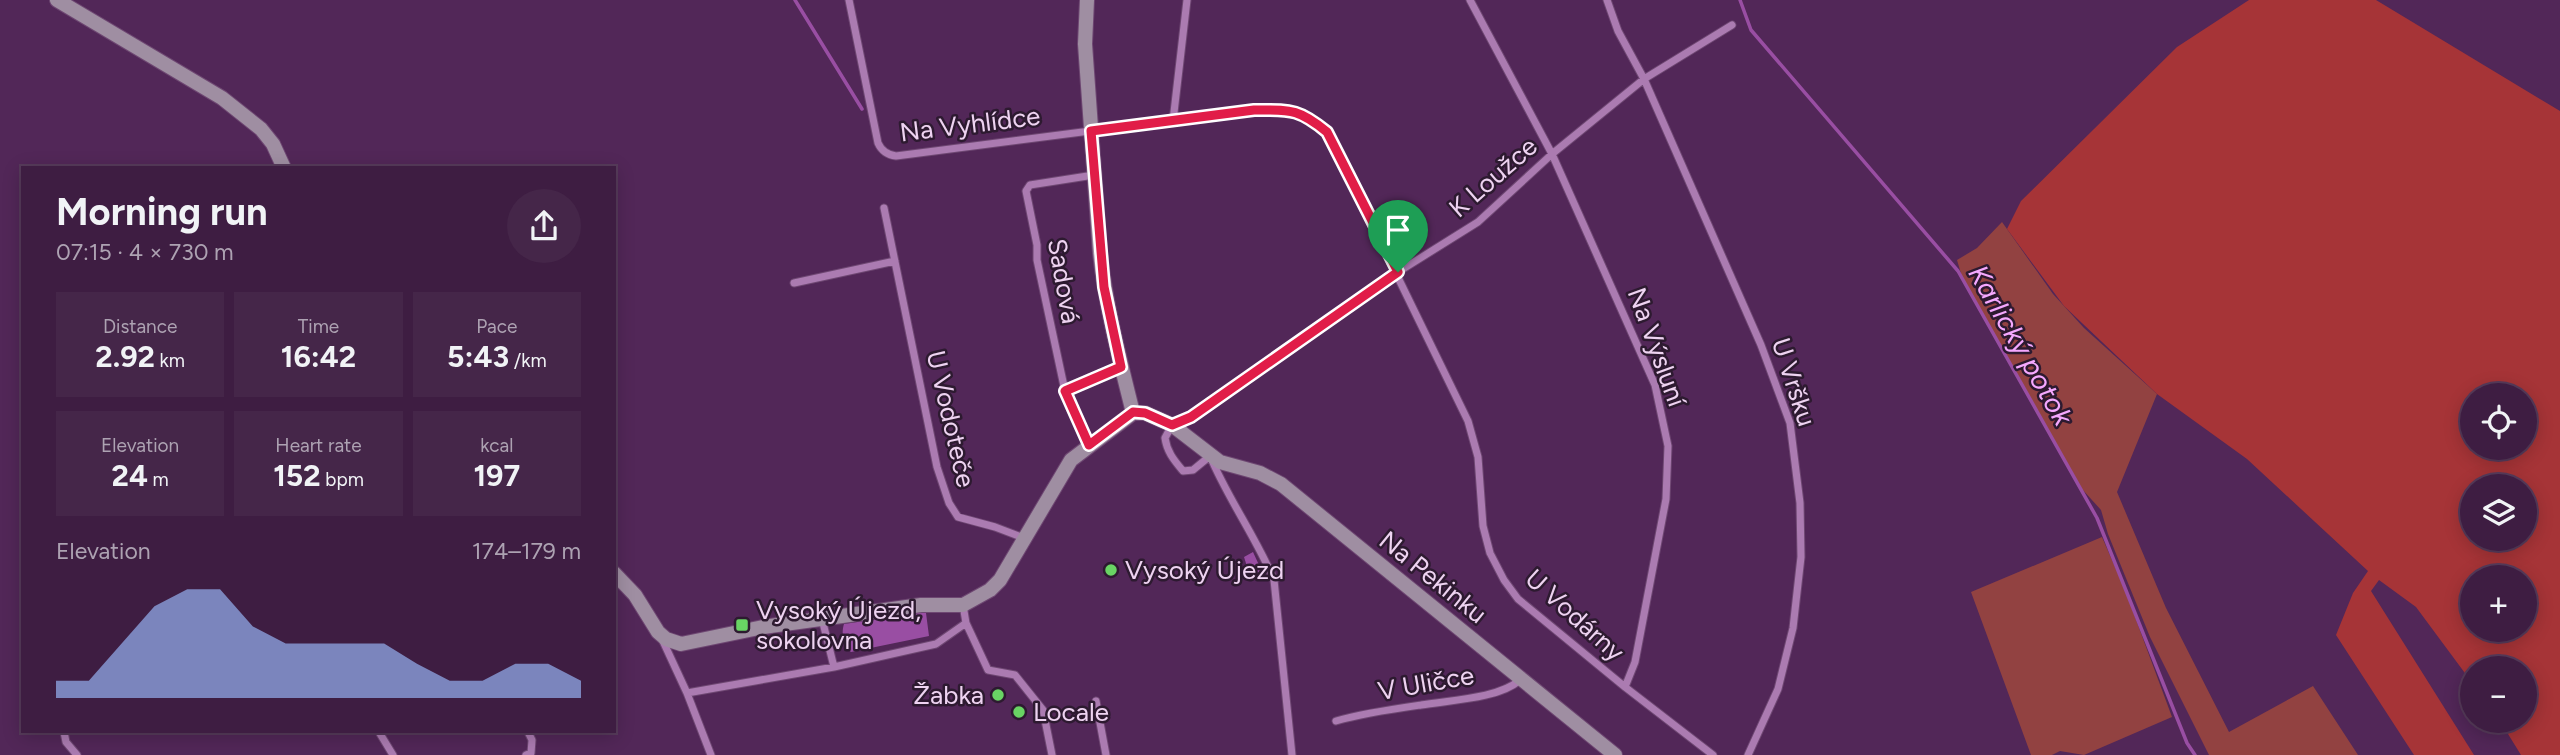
<!DOCTYPE html>
<meta charset="utf-8">
<style>
body{margin:0;font-family:Figtree,sans-serif;background:#452649;color:#f1f3f6;height:100vh;display:flex;flex-direction:column;font-size:26px;white-space:nowrap}
*{box-sizing:border-box;margin:0}
p{font-size:23px;color:#ada2b2}
.icon{flex:none;width:38px;height:38px;fill:none;stroke:currentColor;stroke-width:2;stroke-linecap:round;stroke-linejoin:round}
.map{position:relative;flex:1;overflow:hidden}
.details{position:absolute;left:21px;top:166px;width:595px;height:567px;display:flex;flex-direction:column;background:#3e1d42;border-radius:0px;box-shadow:0 4px 18px #0003,0 0 0 2px #573b5b}
.details>*{flex:none}
.fabs{position:absolute;left:2460px;top:383px;display:grid;gap:14px}
.fabs a{display:grid;place-items:center;width:77px;height:77px;border-radius:50%;background:#3e1d42;box-shadow:0 4px 18px #0003,0 0 0 2px #573b5b;font-size:35px}
.pin{position:absolute;display:grid;place-items:center;width:60px;height:60px;color:#fff;margin:-72px -30px;border-radius:50% 50% 50% 0;rotate:-45deg;box-shadow:0 0 7px #0007}
.pin .icon{rotate:45deg}
.round{display:grid;place-items:center;flex:none;width:74px;height:74px;border-radius:37px;background:#452649}
.head{display:flex;align-items:center;justify-content:space-between;height:119px;padding:0 35px}
h1{font-size:38px;font-weight:700;line-height:52px}
.figures{display:grid;grid-template-columns:repeat(3,1fr);gap:10px;height:119px;padding:7px 35px}
.figures div{display:grid;align-content:center;border-radius:0px;background:#452649;text-align:center}
.figures b{font-size:30px;font-weight:700}
.figures small{font-size:19px;font-weight:400}
.figures p{font-size:19px}
.chart{height:196px;padding:14px 35px}
.chart p{display:flex;justify-content:space-between}
.chart svg{width:100%;height:126px;margin-top:7px;fill:#95b2f1;opacity:.7}
.map>svg:first-child{display:block}
.green{fill:#924241}
.forest{fill:#a63437;fill-rule:evenodd}
.water{fill:#994ea3}
.lines{fill:none;stroke-linecap:round;stroke-linejoin:round}
.stream{stroke:#994ea3;stroke-width:3.5}
.street-casing{stroke:#6e4772;stroke-width:9}
.secondary-casing{stroke:#6e4772;stroke-width:16}
.street{stroke:#ab7bb1;stroke-width:7}
.secondary{stroke:#9f8ea2;stroke-width:14}
.route-casing{stroke:#fff;stroke-width:14}
.route{stroke:#e11d48;stroke-width:9}
.poi-dot{fill:#69d464;stroke:#2d1a30;stroke-width:2.5}
.labels{text-anchor:middle;stroke-width:5;stroke-linejoin:round;paint-order:stroke}
.street-label{font-size:26px;fill:#eed3f1;stroke:#2d1a30}
.poi-label{font-size:26px;fill:#eed3f1;stroke:#2d1a30;text-anchor:start}
.water-label{font-size:28px;font-style:italic;fill:#f5a8ff;stroke:#2d1a30}
</style>
<div class="map">
<svg width="2560" height="755" viewBox="0 0 2560 755">
<rect width="100%" height="100%" fill="#522758"/>
<path class="green" d="M2002,222l51,72 31,34 73,66 -40,98 49,116 63,124 84,-46 45,69h-149l-59,-118 -42,-103 -7,-24 -19,-21 -120,-212 -5,-17 20,-12z
M2102,537l23,53 47,127 -88,38 -24,-4 -8,4h-21l-60,-163z"/>
<path class="forest" d="M2249,0h127l184,111v644h-39l-21,-34h25v-53h-52v16l-57,-77 -37,-27 -8,11 103,164h-60l-78,-120 17,-42 15,-22 -121,-112 -90,-65 -93,-88 -57,-77 14,-28 156,-154zM2473,396h52v52h-52zM2473,486h52v53h-52zM2473,578h52v52h-52z"/>
<path class="water" d="M1253,552l11,24 -5,4 -8,-1 -7,-22z
M923,612l3,1 3,23 -78,16c-8,-6 -10,-19 -7,-28z"/>
<g class="lines">
<path class="stream" d="M795,0l67,109
M1740,0l11,30 207,241 139,247 90,225 8,12"/>
<defs>
<path id="street" d="M849,0l29,143c4,9 10,12 18,13l358,-46c35,0 44,-2 73,22l141,289 10,36 5,69 7,27 14,27 14,19 107,88 88,68
M1470,0l82,154 103,231 13,61 -2,53 -31,163 -10,25
M1607,0l11,31 26,48 117,266 29,78 10,80 1,54 -8,71 -15,61 -30,66
M1173,121l14,-121
M884,208l53,259 12,36 9,14 37,10 29,11
M794,283l101,-22
M1065,391l56,-24
M1089,445l-24,-54 -28,-131v-15l-11,-54 4,-6 64,-10
M822,619l12,48
M966,623l22,47 27,5 28,35 9,45
M662,639l25,54 24,62
M687,693l147,-26 102,-23 30,-21 -3,-18
M1096,701l10,54
M1336,721c28,-8 57,-12 85,-16 29,-5 77,-6 99,-25
M64,732l2,10 11,13
M379,732l14,23
M526,755l5,-2 1,-13 -4,-8
M1292,755l-18,-175c-18,-43 -46,-81 -64,-124l-17,14 -10,1c-9,-11 -16,-19 -18,-33l7,-13 19,-8 207,-145 80,-50 74,-68 92,-75 88,-54"/>
<path id="secondary" d="M57,0l165,98 39,31 12,15 11,24
M1087,0l-2,44 15,209c6,55 20,107 33,160
M1133,413h12l27,12 48,37 40,11 21,11 334,271
M614,573l21,22 23,37 8,7 15,5 82,-17 158,-22h42l27,-15 10,-10 71,-120 62,-47"/>
</defs>
<use href="#street" class="street-casing"/>
<use href="#secondary" class="secondary-casing"/>
<use href="#street" class="street"/>
<use href="#secondary" class="secondary"/>
</g>
<g class="lines">
<defs>
<path id="route" d="M1254,110c36,0 44,-2 73,22l71,140 -207,145 -19,8 -27,-12 -12,-1 -44,33 -24,-54 56,-24 -17,-80 -13,-156z"/>
</defs>
<use href="#route" class="route-casing"/>
<use href="#route" class="route"/>
</g>
<g class="poi-dot">
<circle cx="1111" cy="570" r="7"/>
<rect x="735" y="618" width="14" height="14" rx="3.5"/>
<circle cx="998" cy="695" r="7"/>
<circle cx="1019" cy="712" r="7"/>
</g>
<g class="labels">
<g class="street-label">
<text transform="translate(970 124) rotate(-7)" y="9">Na Vyhlídce</text>
<text transform="translate(1493 177) rotate(-41)" y="9">K Loužce</text>
<text transform="translate(1064 281) rotate(80)" y="9">Sadová</text>
<text transform="translate(1657 347) rotate(70)" y="9">Na Výsluní</text>
<text transform="translate(1794 382) rotate(72)" y="9">U Vršku</text>
<text transform="translate(951 419) rotate(77)" y="9">U Vodoteče</text>
<text transform="translate(1433 577) rotate(39)" y="9">Na Pekinku</text>
<text transform="translate(1575 615) rotate(42)" y="9">U Vodárny</text>
<text transform="translate(1426 683) rotate(-10)" y="9">V Uličce</text>
</g>
<g class="poi-label">
<text x="1125" y="579">Vysoký Újezd</text>
<text x="756" y="619">Vysoký Újezd,<tspan x="756" dy="30">sokolovna</tspan></text>
<text x="984" y="704" text-anchor="end">Žabka</text>
<text x="1033" y="721">Locale</text>
</g>
<g class="water-label">
<text transform="translate(2021 345) rotate(60)" y="10">Karlický potok</text>
</g>
</g>
</svg>
<div class="fabs">
<a><svg class="icon" aria-label="locate" viewBox="0 0 24 24"><circle cx="12" cy="12" r="6"/><path d="M12 2v4M12 18v4M2 12h4M18 12h4"/></svg></a>
<a><svg class="icon" aria-label="layers" viewBox="0 0 24 24"><path d="M12 4l9 5-9 5-9-5zM3 14l9 5 9-5"/></svg></a>
<a>+</a>
<a>−</a>
</div>
<div class="pin" style="left:1398px;top:272px;background:#1e9e55"><svg class="icon" aria-label="arrive" viewBox="0 0 24 24"><path d="M6 21V4h12l-3 4 3 4H6"/></svg></div>
<section class="details">
<div class="head"><div><h1>Morning run</h1><p>07:15 · 4 × 730 m</p></div><a class="round"><svg class="icon" aria-label="share" viewBox="0 0 24 24"><path d="M12 15V3M7 8l5-5 5 5M5 13v7h14v-7"/></svg></a></div>
<div class="figures">
<div><p>Distance</p><b>2.92<small> km</small></b></div>
<div><p>Time</p><b>16:42</b></div>
<div><p>Pace</p><b>5:43<small> /km</small></b></div>
</div>
<div class="figures">
<div><p>Elevation</p><b>24<small> m</small></b></div>
<div><p>Heart rate</p><b>152<small> bpm</small></b></div>
<div><p>kcal</p><b>197</b></div>
</div>
<div class="chart"><p><span>Elevation</span>174–179 m</p>
<svg viewBox="0 0 160 44" preserveAspectRatio="none"><path d="M0 44V38L10 38L20 25L30 12L40 6L50 6L60 19L70 25L80 25L90 25L100 25L110 32L120 38L130 38L140 32L150 32L160 38V44z"/></svg>
</div>
</section>
</div>
